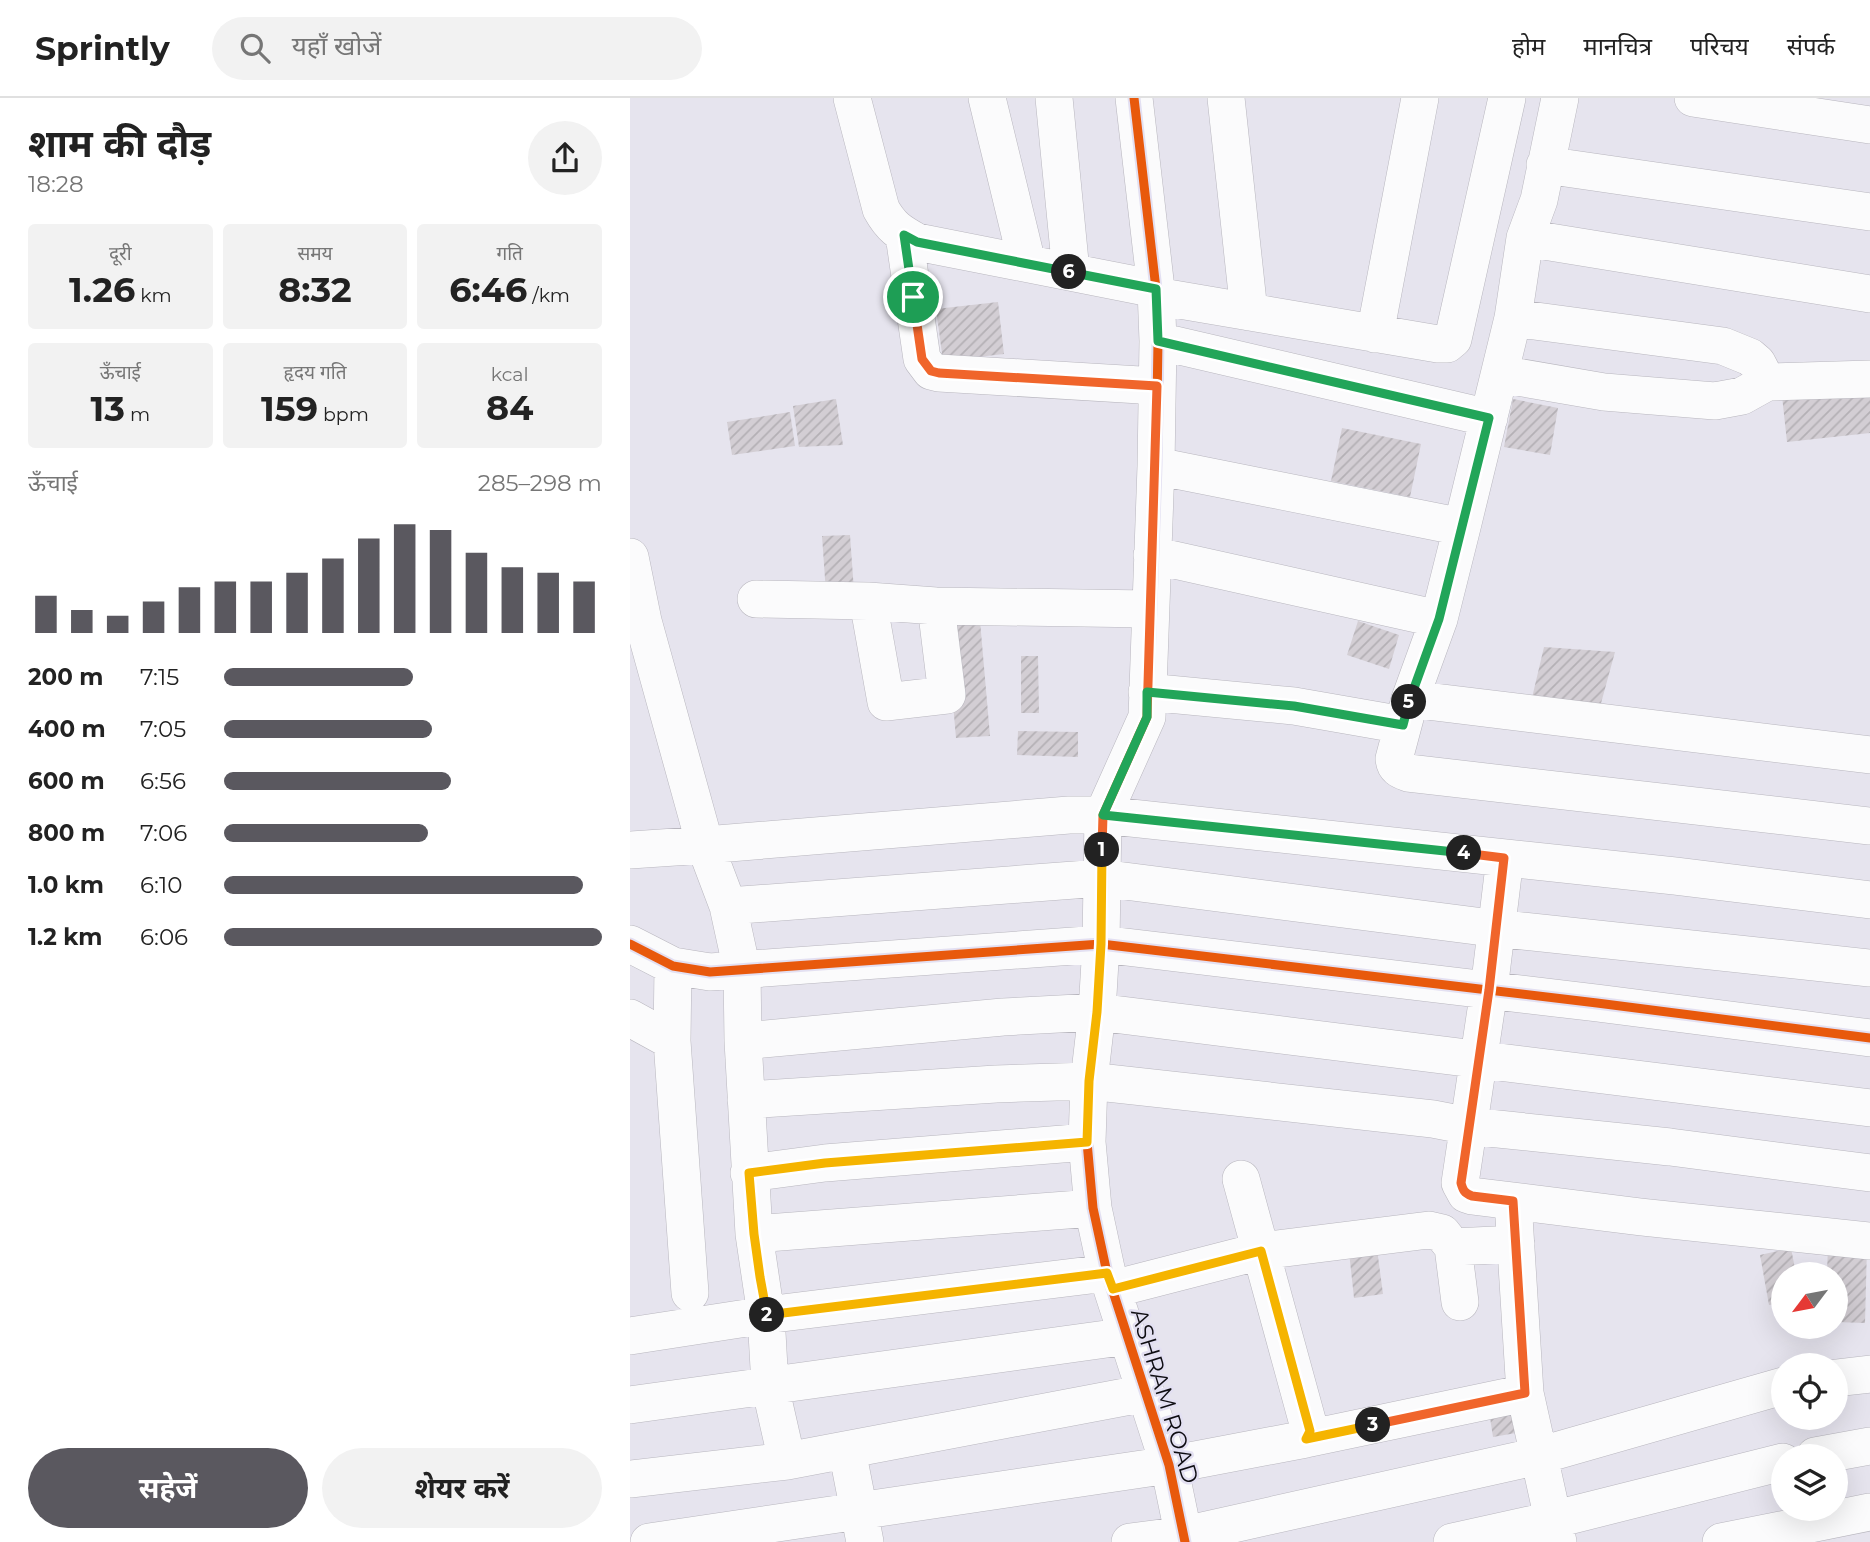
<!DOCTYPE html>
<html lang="hi">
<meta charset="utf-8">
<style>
body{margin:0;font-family:Montserrat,"Noto Sans Devanagari",sans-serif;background:#f2f2f2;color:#222;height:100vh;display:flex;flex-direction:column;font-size:26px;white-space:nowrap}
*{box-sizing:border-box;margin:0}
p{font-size:23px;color:#767676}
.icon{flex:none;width:38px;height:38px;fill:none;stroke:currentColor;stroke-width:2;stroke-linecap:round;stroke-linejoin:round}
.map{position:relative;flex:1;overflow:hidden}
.drawer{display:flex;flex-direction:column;background:#fff;width:630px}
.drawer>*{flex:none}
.needle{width:46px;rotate:238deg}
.buttons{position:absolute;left:1141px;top:1164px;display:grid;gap:14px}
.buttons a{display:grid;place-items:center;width:77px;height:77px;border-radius:50%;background:#fff;box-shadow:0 7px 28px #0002;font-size:35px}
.pin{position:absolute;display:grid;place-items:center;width:60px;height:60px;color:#fff;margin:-30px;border:4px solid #fff;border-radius:50%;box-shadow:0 2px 7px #0007}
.km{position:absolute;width:35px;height:35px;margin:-18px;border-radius:50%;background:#222;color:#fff;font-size:19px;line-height:35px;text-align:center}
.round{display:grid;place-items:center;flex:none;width:74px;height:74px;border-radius:37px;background:#f2f2f2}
.headline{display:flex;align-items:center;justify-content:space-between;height:119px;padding:0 28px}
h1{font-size:38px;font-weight:700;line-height:52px}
.stats{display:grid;grid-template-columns:repeat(3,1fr);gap:10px;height:119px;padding:7px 28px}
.stats div{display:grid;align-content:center;border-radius:7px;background:#f2f2f2;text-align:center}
.stats b{font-size:35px;font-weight:700}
.stats small{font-size:19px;font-weight:400}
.stats p{font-size:19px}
.chart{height:196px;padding:14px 28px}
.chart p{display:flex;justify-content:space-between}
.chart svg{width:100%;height:126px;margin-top:7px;stroke:#5a585f;stroke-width:6}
.button{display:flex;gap:14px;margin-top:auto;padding:14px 28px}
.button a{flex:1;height:80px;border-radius:42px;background:#5a585f;color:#fff;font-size:28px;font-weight:700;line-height:80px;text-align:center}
.button a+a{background:#f2f2f2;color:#222}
ul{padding:0 28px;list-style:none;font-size:23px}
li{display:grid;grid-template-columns:112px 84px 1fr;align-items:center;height:52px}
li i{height:18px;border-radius:9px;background:#5a585f}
header{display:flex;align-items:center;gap:42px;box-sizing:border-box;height:98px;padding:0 35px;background:#fff;border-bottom:2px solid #e0e0e0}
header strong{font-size:33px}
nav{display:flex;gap:38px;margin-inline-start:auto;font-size:24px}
.search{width:490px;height:63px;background:#f2f2f2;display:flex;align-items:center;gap:18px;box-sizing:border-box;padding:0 24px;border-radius:38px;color:#767676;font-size:26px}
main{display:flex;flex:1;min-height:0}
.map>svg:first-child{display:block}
.building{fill:url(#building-hatch)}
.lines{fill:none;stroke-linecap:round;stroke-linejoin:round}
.minor-casing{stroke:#b8b6be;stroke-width:38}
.minor{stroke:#fbfbfc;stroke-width:37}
.cycleway-casing{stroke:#e3e0f2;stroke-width:13}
.cycleway{stroke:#e8590c;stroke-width:9}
.split-1-casing{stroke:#fff;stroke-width:14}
.split-2-casing{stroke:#fff;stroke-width:14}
.split-3-casing{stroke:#fff;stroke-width:14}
.split-4-casing{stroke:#fff;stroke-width:14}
.split-5-casing{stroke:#fff;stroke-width:14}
.split-6-casing{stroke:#fff;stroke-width:14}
.split-7-casing{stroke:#fff;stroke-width:14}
.split-1{stroke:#f0652b;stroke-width:9}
.split-2{stroke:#f5b400;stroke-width:9}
.split-3{stroke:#f5b400;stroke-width:9}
.split-4{stroke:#f0652b;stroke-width:9}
.split-5{stroke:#22a559;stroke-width:9}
.split-6{stroke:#22a559;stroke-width:9}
.split-7{stroke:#22a559;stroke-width:9}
.labels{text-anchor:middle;stroke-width:5;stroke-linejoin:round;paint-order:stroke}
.street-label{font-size:23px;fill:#0e0d12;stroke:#e3e0f2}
</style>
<header>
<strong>Sprintly</strong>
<div class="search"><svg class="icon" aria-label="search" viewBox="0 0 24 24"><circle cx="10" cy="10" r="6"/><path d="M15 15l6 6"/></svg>यहाँ खोजें</div>
<nav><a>होम</a><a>मानचित्र</a><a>परिचय</a><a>संपर्क</a></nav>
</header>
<main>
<section class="drawer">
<div class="headline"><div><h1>शाम की दौड़</h1><p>18:28</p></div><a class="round"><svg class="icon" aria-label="share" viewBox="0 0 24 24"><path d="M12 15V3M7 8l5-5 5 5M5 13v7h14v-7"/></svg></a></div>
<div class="stats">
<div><p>दूरी</p><b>1.26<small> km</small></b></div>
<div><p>समय</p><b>8:32</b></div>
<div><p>गति</p><b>6:46<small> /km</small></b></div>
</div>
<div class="stats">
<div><p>ऊँचाई</p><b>13<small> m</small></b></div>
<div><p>हृदय गति</p><b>159<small> bpm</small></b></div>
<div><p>kcal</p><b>84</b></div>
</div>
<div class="chart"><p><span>ऊँचाई</span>285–298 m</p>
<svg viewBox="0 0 160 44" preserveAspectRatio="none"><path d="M5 44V31M15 44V36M25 44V38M35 44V33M45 44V28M55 44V26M65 44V26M75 44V23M85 44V18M95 44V11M105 44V6M115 44V8M125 44V16M135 44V21M145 44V23M155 44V26"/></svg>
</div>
<ul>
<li><b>200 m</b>7:15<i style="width:50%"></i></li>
<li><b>400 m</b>7:05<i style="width:55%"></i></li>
<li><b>600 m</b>6:56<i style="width:60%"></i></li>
<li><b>800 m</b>7:06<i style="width:54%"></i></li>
<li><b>1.0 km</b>6:10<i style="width:95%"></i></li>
<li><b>1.2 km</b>6:06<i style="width:100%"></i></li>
</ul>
<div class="button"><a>सहेजें</a><a>शेयर करें</a></div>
</section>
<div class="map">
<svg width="1240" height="1444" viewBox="0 0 1240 1444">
<defs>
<pattern id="building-hatch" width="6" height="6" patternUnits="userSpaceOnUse" patternTransform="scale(1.75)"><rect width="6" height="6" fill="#d3ced4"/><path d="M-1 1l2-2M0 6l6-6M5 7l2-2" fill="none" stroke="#b4b0b5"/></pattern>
</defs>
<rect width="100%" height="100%" fill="#e6e4ee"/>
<path class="building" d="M368,204l6,52 -61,7 -7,-52z
M1240,289v46l-83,9 -5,-46z
M206,301l7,46 -44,2 -6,-41z
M883,301l45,9 -8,47 -46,-8z
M160,314l5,34 -63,9 -5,-33z
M712,330l79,16 -11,53 -79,-16z
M220,437l4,56 -28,2 -4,-57z
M349,511l11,127 -34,2 -11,-126z
M728,523l41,14 -10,34 -42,-14z
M914,549l71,5 -15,55 -69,-5z
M391,558h17l1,57h-18z
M388,633l60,1v25l-61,-2z
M1198,1147l39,2 -2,76 -29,-1v-48h-9z
M1161,1150l5,26h-13v29l-14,2 -9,-50z
M747,1151l6,45 -29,4 -5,-46z
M893,1307l5,26 -35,6 -4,-26z"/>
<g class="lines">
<defs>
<path id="minor" d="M222,0l29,111c10,18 18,23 36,33l239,47
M357,0l40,165
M424,0l17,174
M504,0l22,191 2,52 -2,125 -9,251 -44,98 -2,129 -4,68 -8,69 -2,61 6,66 14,65 62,192 16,77
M596,0l23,214
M930,0l-21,102 -14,38 -12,80 -51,209 -23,92 -29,80 -16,60c1,9 6,11 14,14l462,53
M1063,0l177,27
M915,67l325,47
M274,137l18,124 9,12 8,2 218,13
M895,140l345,56
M526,198l282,48h9l6,-5 54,-241
M883,220l210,28 27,11 7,6 9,17 7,2 97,-3
M745,236l45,-236
M528,243l331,77
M870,276l104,18 111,9 27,-5 27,-15
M526,368l306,61
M522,457l287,64
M0,459l13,64 62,224 23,61 14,64 1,71 11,193 12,81 4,71 17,75
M126,501l112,2 68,5 214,3
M238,503l18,101 61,-7 -11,-89
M517,594l147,14 109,19
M780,601l460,56
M0,752l75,-5 364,-30h34l572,61 195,24
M875,760l-16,132 -29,193 6,11 6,2 169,21 229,24
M98,808l373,-28 375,48 394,42
M0,846l43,22 37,6 391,-28 496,59 273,35
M43,868l-1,75 18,252
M0,920l42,23
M113,943l260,-24 94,-5 773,96
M116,1002l250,-16 93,-3 344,38 36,7 201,21 200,26
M119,1075l76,-10 262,-21
M883,1103l12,192 33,149
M124,1136l339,-26
M823,1149l63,-3
M483,1191l148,-38 168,-21 13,3 11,14 7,55
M0,1238l136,-21 341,-42
M1206,1280l34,-4
M0,1307l498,-69
M676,1341l219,-46
M217,1352l18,92
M1185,1358l55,-10
M0,1381l157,-18 359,-68
M19,1444l520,-77 137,-26 4,-8 -69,-252
M500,1444l54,-7 354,-79 245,-70
M822,1444l100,-22 231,-58
M1091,1444l149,-30"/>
</defs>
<use href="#minor" class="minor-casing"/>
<use href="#minor" class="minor"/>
<defs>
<path id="cycleway" d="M504,0l22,191 2,52 -2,125 -9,251 -44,98 -2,129 -4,68 -8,69 -2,61 6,66 14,65 62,192 16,77
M0,846l43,22 37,6 391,-28 496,59 273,35"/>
</defs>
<use href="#cycleway" class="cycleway-casing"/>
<use href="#cycleway" class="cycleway"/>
</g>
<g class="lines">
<defs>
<path id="split-1" d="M283,199l9,62 9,12 8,2 218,13 -10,331 -44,98 -1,35"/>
<path id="split-2" d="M137,1217l-7,-38 -6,-43 -5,-61 76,-10 262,-21 2,-61 8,-69 4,-68 1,-94"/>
<path id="split-3" d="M137,1217l340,-42 6,16 148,-38 49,180 -4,8 67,-14"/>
<path id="split-4" d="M743,1327l152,-32 -12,-192 -41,-5c-8,-3 -9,-6 -11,-13l28,-193 15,-132 -40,-5"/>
<path id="split-5" d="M779,604l-6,23 -109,-19 -147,-14v25l-44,98 361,38"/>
<path id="split-6" d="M439,174l87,17 2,52 331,77 -50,201 -30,83"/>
<path id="split-7" d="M283,199l-9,-62 13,7 152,30"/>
</defs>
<use href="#split-1" class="split-1-casing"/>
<use href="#split-2" class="split-2-casing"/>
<use href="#split-3" class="split-3-casing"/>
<use href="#split-4" class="split-4-casing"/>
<use href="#split-5" class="split-5-casing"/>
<use href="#split-6" class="split-6-casing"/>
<use href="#split-7" class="split-7-casing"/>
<use href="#split-1" class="split-1"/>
<use href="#split-2" class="split-2"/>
<use href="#split-3" class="split-3"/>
<use href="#split-4" class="split-4"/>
<use href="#split-5" class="split-5"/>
<use href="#split-6" class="split-6"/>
<use href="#split-7" class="split-7"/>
</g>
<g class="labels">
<g class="street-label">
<text transform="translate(535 1298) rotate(73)" y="8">ASHRAM ROAD</text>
</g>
</g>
</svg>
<div class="buttons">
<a><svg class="needle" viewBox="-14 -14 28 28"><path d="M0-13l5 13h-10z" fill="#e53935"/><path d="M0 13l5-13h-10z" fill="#767676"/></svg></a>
<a><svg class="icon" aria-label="locate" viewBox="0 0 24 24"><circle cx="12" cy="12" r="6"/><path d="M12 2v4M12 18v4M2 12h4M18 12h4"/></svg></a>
<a><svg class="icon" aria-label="layers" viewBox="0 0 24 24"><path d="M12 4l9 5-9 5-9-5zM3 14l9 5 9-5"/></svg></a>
</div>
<div class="pin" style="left:283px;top:199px;background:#1e9e55"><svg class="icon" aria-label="arrive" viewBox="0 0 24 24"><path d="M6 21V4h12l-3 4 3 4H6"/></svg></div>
<b class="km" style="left:472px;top:752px">1</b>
<b class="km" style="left:137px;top:1217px">2</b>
<b class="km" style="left:743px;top:1327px">3</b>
<b class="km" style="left:834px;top:755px">4</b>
<b class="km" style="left:779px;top:604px">5</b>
<b class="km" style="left:439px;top:174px">6</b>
</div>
</main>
